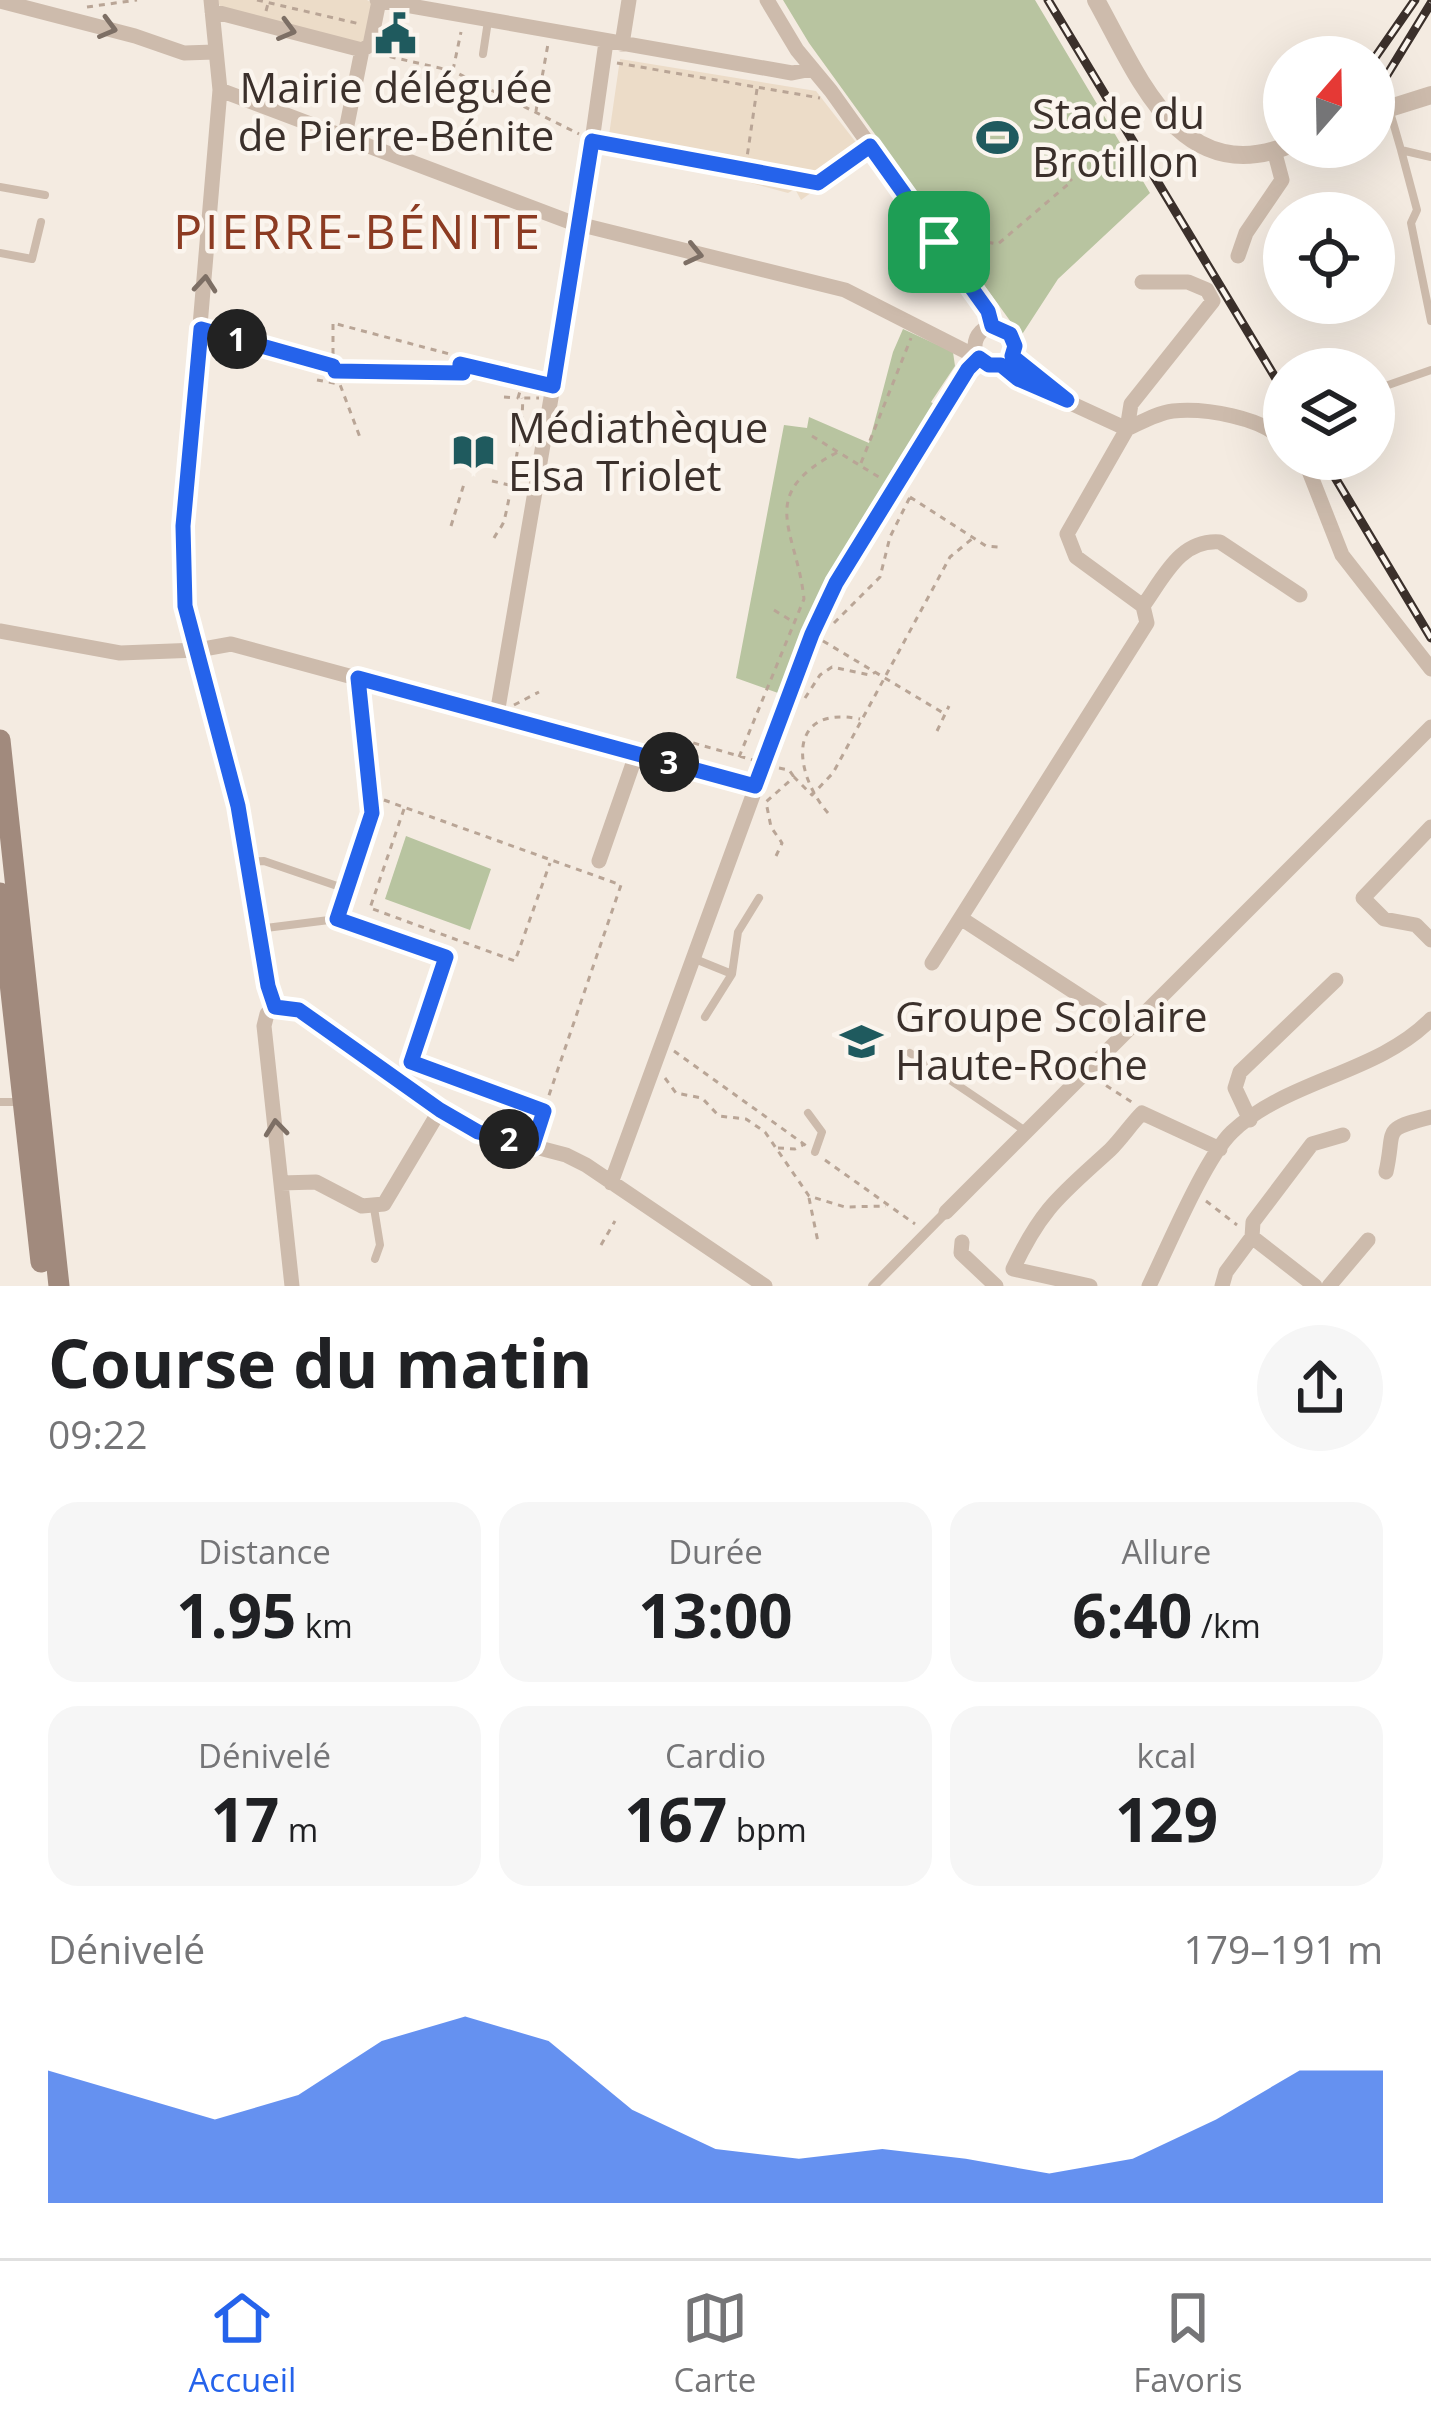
<!DOCTYPE html>
<html lang="fr">
<meta charset="utf-8">
<style>
body{margin:0;font-family:"Open Sans",sans-serif;background:#f6f6f6;color:#202124;height:100vh;display:flex;flex-direction:column;font-size:45px;white-space:nowrap}
*{box-sizing:border-box;margin:0}
p{font-size:39px;color:#757577}
.icon{flex:none;width:66px;height:66px;fill:none;stroke:currentColor;stroke-width:2;stroke-linecap:round;stroke-linejoin:round}
.map{position:relative;height:1286px;overflow:hidden}
.details{display:flex;flex-direction:column;background:#fff;flex:1}
.details>*{flex:none}
.needle{width:78px;rotate:20deg}
.controls{position:absolute;left:1263px;top:36px;display:grid;gap:24px}
.controls a{display:grid;place-items:center;width:132px;height:132px;border-radius:50%;background:#fff;box-shadow:0 12px 48px #0002;font-size:60px}
.pin{position:absolute;display:grid;place-items:center;width:102px;height:102px;color:#fff;margin:-51px;border-radius:24px;box-shadow:0 6px 18px #0006}
.km{position:absolute;width:60px;height:60px;margin:-30px;border-radius:50%;background:#222;color:#fff;font-size:33px;line-height:60px;text-align:center}
.round{display:grid;place-items:center;flex:none;width:126px;height:126px;border-radius:63px;background:#f6f6f6}
.head{display:flex;align-items:center;justify-content:space-between;height:204px;padding:0 48px}
h1{font-size:66px;font-weight:700;line-height:90px}
.metrics{display:grid;grid-template-columns:repeat(3,1fr);gap:18px;height:204px;padding:12px 48px}
.metrics div{display:grid;align-content:center;border-radius:30px;background:#f6f6f6;text-align:center}
.metrics b{font-size:60px;font-weight:700}
.metrics small{font-size:33px;font-weight:400}
.metrics p{font-size:33px}
.chart{height:336px;padding:24px 48px}
.chart p{display:flex;justify-content:space-between}
.chart svg{width:100%;height:216px;margin-top:12px;fill:#2563eb;opacity:.7}
.tab-bar{display:flex;justify-content:space-around;align-items:center;height:168px;border-top:3px solid #e0e0e0;background:#fff;font-size:33px;color:#757577}
.tab-bar a{display:grid;justify-items:center;gap:6px}
.tab-bar .current{color:#2563eb}
.map>svg:first-child{display:block}
.green{fill:#b8c4a0}
.plaza{fill:#ecdcc8}
.lines{fill:none;stroke-linecap:round;stroke-linejoin:round}
.path{stroke:#b9a596;stroke-width:3;stroke-dasharray:6 6;stroke-linecap:butt}
.service{stroke:#cdbbac;stroke-width:8}
.pedestrian{stroke:#cdbbac;stroke-width:10}
.minor{stroke:#cdbbac;stroke-width:15}
.tertiary{stroke:#cdbbac;stroke-width:18}
.secondary{stroke:#a18a7d;stroke-width:21}
.rail-casing{stroke:#3b302b;stroke-width:9}
.rail{stroke:#fbf5ee;stroke-width:4.5;stroke-dasharray:14;stroke-linecap:butt}
.oneway{stroke:#7d6f65}
.route-casing{stroke:#fff;stroke-width:24}
.route{stroke:#2563eb;stroke-width:15}
.labels{text-anchor:middle;stroke-width:9;stroke-linejoin:round;paint-order:stroke}
.poi-label{font-size:42px;fill:#3b302b;stroke:#fbf5ee;text-anchor:start}
.quarter-label{font-size:48px;letter-spacing:3px;fill:#8c3b22;stroke:#fbf5ee}
</style>
<div class="map">
<svg width="1431" height="1286" viewBox="0 0 1431 1286">
<rect width="100%" height="100%" fill="#f4ebe1"/>
<path class="green" d="M783,0h252l115,193 -92,86 -37,57 -212,-293z
M903,329l50,23 2,14 -24,36 4,3c-59,94 -117,184 -157,288l-42,-15 48,-253 23,3 2,-11 60,26 24,-91z
M406,836l85,33 -21,61 -85,-31z"/>
<path class="plaza" d="M217,0h150l5,3 -8,42 -143,-37z
M620,59l196,32 49,63 -64,46 -6,-11 -7,4 -123,-33 -58,-11z"/>
<g class="lines">
<path class="path" d="M257,0l103,24
M87,7l50,-7
M266,11l3,-11
M378,54l75,17 126,63
M617,63l203,35
M453,70l8,-38
M757,89l-12,82 74,12 40,-29
M536,111l12,-67
M605,143l140,25
M952,236l46,8 74,-63 -15,-16
M214,333l119,33 28,74
M333,366v-43l124,33 3,8 80,19
M336,371l127,2 -3,-7
M317,380l22,4
M523,381l-5,17h21
M504,397l12,1
M812,436l70,43
M861,463l50,-125
M492,481l17,4
M910,497l76,49 12,1
M451,526l13,-42
M494,538c3,-6 8,-11 10,-17 5,-18 22,-111 18,-123
M774,610l21,13
M834,623l46,-46 10,-40 20,-40
M823,641l122,73
M805,698l15,-23 12,-8 38,8 6,-3
M514,705l25,-13
M937,731l12,-25
M665,746l4,-10 84,24
M739,757l65,-158c-7,-69 -50,-104 34,-147
M779,768l10,2 5,7
M384,800l237,85 -75,219
M404,809l-34,99 145,53 35,-98
M828,813c-35,-40 -42,-109 32,-94
M776,856l6,-13 -11,-16 -5,-25 28,-25 18,18 21,-22 117,-216 23,-19
M674,1051l134,96
M665,1078l11,15 26,5 17,18 27,3 19,13 44,64 36,11 41,-1
M1096,1079l37,24
M778,1148l17,1 8,-4
M825,1160l90,64
M809,1198l9,44
M1206,1201l31,24
M601,1245l14,-24"/>
<path class="service" d="M483,54l5,-33
M1390,112l11,38 30,7
M1401,150l16,60 -6,13 20,98
M0,187l45,8
M0,253l32,6 9,-37
M1374,390l57,-20
M247,862l17,-1 82,28 26,-76 -15,-133
M258,929l79,-10 109,38 -35,105 133,49 -11,33
M695,959l37,15 -27,43
M732,974l6,-42 21,-34
M910,1053l114,77
M0,1102h22
M808,1113l14,19 -7,20
M374,1208l6,37 -5,14"/>
<path class="pedestrian" d="M873,1286l73,-74"/>
<path class="minor" d="M211,0l9,90 -37,436 2,80 53,200 29,180 8,21 -8,7 -3,12 28,260
M377,0l415,73 20,-4
M767,0l30,50 34,41 157,220 4,15
M0,1l135,35 49,17 31,-1
M212,11l150,39
M622,44l7,-44
M220,90l350,132 275,68 120,61 11,2
M345,135l17,-85 8,-5 9,-44
M1238,256l8,-23 36,-53 -8,-30
M975 346a20 20 0 1 1 40 0a20 20 0 1 1-40 0Z
M1012,356l34,28
M1002,365l16,14 109,50
M1127,429c15,-7 30,-16 46,-18 32,-3 89,6 111,30
M1299,459l10,12 33,84 89,114
M1143,606c21,-29 37,-67 77,-64l80,53
M0,631l120,22 78,-3 33,-6 524,142
M497,714l81,-474 28,-198
M1431,827l-68,71 21,21 32,6 15,15
M599,861l38,-109
M337,919l9,-30
M962,919l166,108
M932,963l215,-340 -4,-17 -67,-49 -9,-23 60,-105 4,-25 82,-103 -6,-11 -19,-8h-46
M275,1007l24,3 141,100 38,22 88,23 20,10 179,121
M1250,1120l-15,-32 5,-16 96,-92
M1386,1172c10,-44 -6,-42 45,-55
M281,1183l35,-1 46,24 22,-2 56,-94
M611,1183l201,-549 24,-51 132,-214 11,-11
M946,1212l485,-485
M1252,1237l1,-15 59,-78 31,-9
M962,1242l-1,11 35,33
M1090,1286l-77,-17c29,-62 49,-75 97,-119 12,-12 21,-26 32,-37l78,36
M1149,1286c18,-37 56,-128 83,-154 56,-53 145,-58 199,-113
M1222,1286l4,-14 26,-35 63,49
M1329,1286l39,-46"/>
<path class="tertiary" d="M1096,0c41,73 82,186 188,147
M1374,113l57,-18"/>
<path class="secondary" d="M0,740l59,546
M0,893l41,369"/>
<defs>
<path id="rail" d="M1048,0l236,392
M1374,59l41,-59
M1387,75l44,-72
M1324,459l107,179"/>
</defs>
<use href="#rail" class="rail-casing"/>
<use href="#rail" class="rail"/>
</g>
<defs><path id="oneway-chevron" d="M-2-3.5L2.5 0L-2 3.5" fill="none" stroke-width="1.6" stroke-linecap="round" stroke-linejoin="round" transform="scale(3)"/></defs>
<g class="oneway">
<use href="#oneway-chevron" transform="translate(108 28) rotate(15)"/>
<use href="#oneway-chevron" transform="translate(287 30) rotate(15)"/>
<use href="#oneway-chevron" transform="translate(694 254) rotate(13)"/>
<use href="#oneway-chevron" transform="translate(205 284) rotate(-85)"/>
<use href="#oneway-chevron" transform="translate(276 1128) rotate(-96)"/>
</g>
<g class="lines">
<defs>
<path id="route" d="M592,141l226,42 52,-37 118,165 4,15 18,8 5,12 -3,10 55,44 -49,-21 -17,-14h-12l-10,-7 -11,11 -132,214 -24,51 -57,152 -397,-108 14,135 -35,106 109,38 -35,105 133,49 -11,34 -55,-13 -38,-22 -141,-100 -24,-3 -7,-21 -30,-180 -53,-200 -2,-80 18,-197 132,37 2,5 128,2 -3,-9 93,22z"/>
</defs>
<use href="#route" class="route-casing"/>
<use href="#route" class="route"/>
</g>
<defs>
<symbol id="civic-bare" viewBox="-9 -9 18 18"><path d="M-.6-6.5H3V-4.5H.6V-3L4-1V1h2V6H-6V1h2V-1L-.6-3ZM-1.2 2.5V6h2.4V2.5Z" fill="#1f5a5e" stroke="#fbf5ee" stroke-width="2.5" paint-order="stroke"/></symbol>
<symbol id="stadium-bare" viewBox="-9 -9 18 18"><path d="M0-5a6.5 5 0 1 0 0 10a6.5 5 0 1 0 0-10ZM-3.5-1.8h7v3.6h-7Z" fill="#1f5a5e" stroke="#fbf5ee" stroke-width="2.5" paint-order="stroke"/></symbol>
<symbol id="library-bare" viewBox="-9 -9 18 18"><path d="M-6-4Q-3-5.5-.7-3.5V5Q-3 3-6 4ZM6-4Q3-5.5 .7-3.5V5Q3 3 6 4Z" fill="#1f5a5e" stroke="#fbf5ee" stroke-width="2.5" paint-order="stroke"/></symbol>
<symbol id="school-bare" viewBox="-9 -9 18 18"><path d="M0-5L7-2L0 1L-7-2ZM-4 1L0 2.5L4 1V4Q0 6-4 4Z" fill="#1f5a5e" stroke="#fbf5ee" stroke-width="2.5" paint-order="stroke"/></symbol>
</defs>
<g fill-rule="evenodd">
<use href="#civic-bare" x="366" y="4" width="59" height="59"/>
<use href="#stadium-bare" x="968" y="108" width="59" height="59"/>
<use href="#library-bare" x="444" y="422" width="59" height="59"/>
<use href="#school-bare" x="832" y="1012" width="59" height="59"/>
</g>
<g class="labels">
<g class="poi-label">
<text x="396" y="103" text-anchor="middle">Mairie déléguée<tspan x="396" dy="48">de Pierre-Bénite</tspan></text>
<text x="1032" y="129">Stade du<tspan x="1032" dy="48">Brotillon</tspan></text>
<text x="508" y="443">Médiathèque<tspan x="508" dy="48">Elsa Triolet</tspan></text>
<text x="895" y="1032">Groupe Scolaire<tspan x="895" dy="48">Haute-Roche</tspan></text>
</g>
<g class="quarter-label">
<text x="358" y="249">PIERRE-BÉNITE</text>
</g>
</g>
</svg>
<div class="controls">
<a><svg class="needle" viewBox="-14 -14 28 28"><path d="M0-13l5 13h-10z" fill="#e53935"/><path d="M0 13l5-13h-10z" fill="#757577"/></svg></a>
<a><svg class="icon" aria-label="locate" viewBox="0 0 24 24"><circle cx="12" cy="12" r="6"/><path d="M12 2v4M12 18v4M2 12h4M18 12h4"/></svg></a>
<a><svg class="icon" aria-label="layers" viewBox="0 0 24 24"><path d="M12 4l9 5-9 5-9-5zM3 14l9 5 9-5"/></svg></a>
</div>
<div class="pin" style="left:939px;top:242px;background:#1e9e55"><svg class="icon" aria-label="arrive" viewBox="0 0 24 24"><path d="M6 21V4h12l-3 4 3 4H6"/></svg></div>
<b class="km" style="left:237px;top:339px">1</b>
<b class="km" style="left:509px;top:1139px">2</b>
<b class="km" style="left:669px;top:762px">3</b>
</div>
<section class="details">
<div class="head"><div><h1>Course du matin</h1><p>09:22</p></div><a class="round"><svg class="icon" aria-label="share" viewBox="0 0 24 24"><path d="M12 15V3M7 8l5-5 5 5M5 13v7h14v-7"/></svg></a></div>
<div class="metrics">
<div><p>Distance</p><b>1.95<small> km</small></b></div>
<div><p>Durée</p><b>13:00</b></div>
<div><p>Allure</p><b>6:40<small> /km</small></b></div>
</div>
<div class="metrics">
<div><p>Dénivelé</p><b>17<small> m</small></b></div>
<div><p>Cardio</p><b>167<small> bpm</small></b></div>
<div><p>kcal</p><b>129</b></div>
</div>
<div class="chart"><p><span>Dénivelé</span>179–191 m</p>
<svg viewBox="0 0 160 44" preserveAspectRatio="none"><path d="M0 44V17L10 22L20 27L30 22L40 11L50 6L60 11L70 25L80 33L90 35L100 33L110 35L120 38L130 35L140 27L150 17L160 17V44z"/></svg>
</div>
</section>
<nav class="tab-bar">
<a class="current"><svg class="icon" aria-label="home" viewBox="0 0 24 24"><path d="M3 11l9-7 9 7M6 9v11h12V9"/></svg>Accueil</a>
<a><svg class="icon" aria-label="map" viewBox="0 0 24 24"><path d="M3 6l6-2 6 2 6-2v14l-6 2-6-2-6 2zM9 4v14M15 6v14"/></svg>Carte</a>
<a><svg class="icon" aria-label="saved" viewBox="0 0 24 24"><path d="M7 4h10v16l-5-4-5 4z"/></svg>Favoris</a>
</nav>
